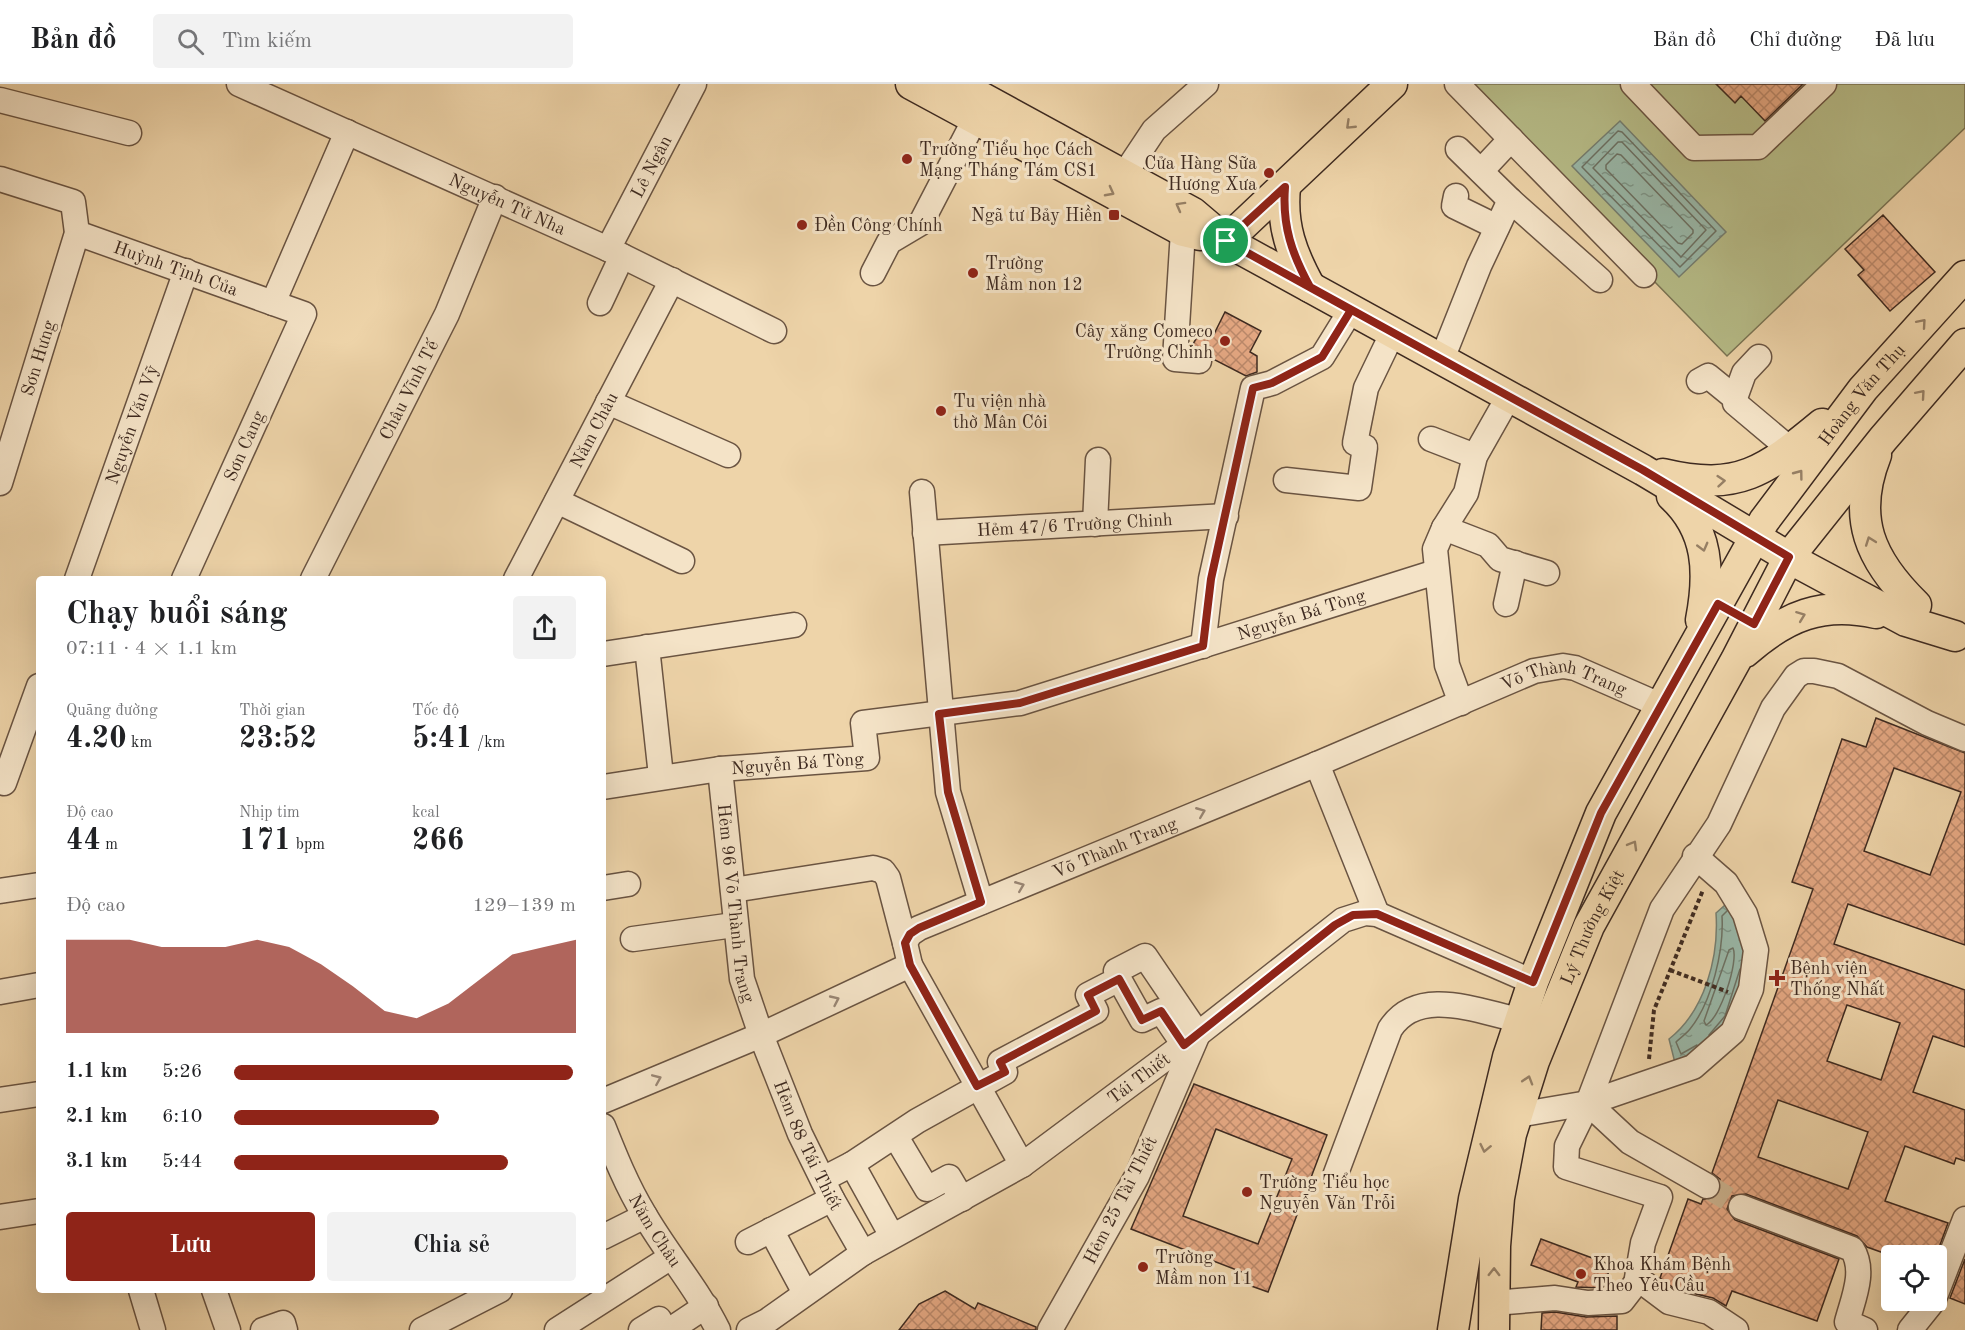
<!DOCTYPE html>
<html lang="vi">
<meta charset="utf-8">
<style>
body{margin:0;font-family:"Old Standard TT",serif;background:#f2f2f2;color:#202124;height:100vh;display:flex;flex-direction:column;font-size:22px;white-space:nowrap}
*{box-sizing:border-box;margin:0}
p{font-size:20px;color:#757577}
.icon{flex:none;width:33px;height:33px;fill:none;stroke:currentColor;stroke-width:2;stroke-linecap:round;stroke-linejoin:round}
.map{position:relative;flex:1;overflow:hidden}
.side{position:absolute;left:36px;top:492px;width:570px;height:717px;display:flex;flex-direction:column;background:#fff;border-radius:6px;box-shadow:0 6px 24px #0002}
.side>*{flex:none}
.fabs{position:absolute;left:1881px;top:1161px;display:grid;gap:12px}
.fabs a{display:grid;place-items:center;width:66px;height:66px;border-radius:6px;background:#fff;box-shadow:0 6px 24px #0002;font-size:30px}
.pin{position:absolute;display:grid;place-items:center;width:51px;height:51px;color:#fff;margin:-26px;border:3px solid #fff;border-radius:50%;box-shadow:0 2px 6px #0007}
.round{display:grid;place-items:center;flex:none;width:63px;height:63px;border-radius:6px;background:#f2f2f2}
.head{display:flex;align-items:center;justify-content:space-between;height:102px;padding:0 30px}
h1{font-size:33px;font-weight:700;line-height:45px}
.metrics{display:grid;grid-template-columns:repeat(3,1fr);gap:9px;height:102px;padding:6px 30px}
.metrics div{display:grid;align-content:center}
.metrics b{font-size:30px;font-weight:700}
.metrics small{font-size:16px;font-weight:400}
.metrics p{font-size:16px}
.chart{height:168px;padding:12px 30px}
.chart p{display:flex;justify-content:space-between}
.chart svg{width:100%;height:108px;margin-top:6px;fill:#8f2418;opacity:.7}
.cta{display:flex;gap:12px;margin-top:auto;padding:12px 30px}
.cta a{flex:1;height:69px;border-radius:6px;background:#8f2418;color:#fff;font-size:24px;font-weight:700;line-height:69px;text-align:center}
.cta a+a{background:#f2f2f2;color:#202124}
ul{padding:0 30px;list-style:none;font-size:20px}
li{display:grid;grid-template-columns:96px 72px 1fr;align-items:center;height:45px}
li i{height:15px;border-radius:8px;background:#8f2418}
header{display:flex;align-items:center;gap:36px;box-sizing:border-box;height:84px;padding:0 30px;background:#fff;border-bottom:2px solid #e0e0e0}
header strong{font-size:28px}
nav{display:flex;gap:33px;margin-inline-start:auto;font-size:21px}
.search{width:420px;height:54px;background:#f2f2f2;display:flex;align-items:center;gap:15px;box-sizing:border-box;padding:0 21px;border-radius:6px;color:#757577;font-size:22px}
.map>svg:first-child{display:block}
.garden{fill:#b7bd89;stroke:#7a7454;stroke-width:1.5}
.water{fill:url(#water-ripples);stroke:#757f72;stroke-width:1.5}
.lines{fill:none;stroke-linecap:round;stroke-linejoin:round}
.shore{stroke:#6c7164;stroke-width:1.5}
.building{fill:url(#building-cross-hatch);stroke:#3e2a20;stroke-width:1.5;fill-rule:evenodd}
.minor-tunnel{stroke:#cbb28e;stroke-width:24;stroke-dasharray:24 12;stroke-linecap:butt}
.minor-casing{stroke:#6a5442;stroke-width:27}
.major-casing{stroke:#3e2a20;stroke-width:33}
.path{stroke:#3e2a20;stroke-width:4;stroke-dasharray:4.5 3;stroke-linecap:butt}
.minor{stroke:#f4e3c7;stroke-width:24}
.major{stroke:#eed4a9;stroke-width:30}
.oneway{stroke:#967f64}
.oneway2{stroke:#998674}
.route-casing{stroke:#fff;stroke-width:12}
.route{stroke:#8f2418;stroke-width:8}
.poi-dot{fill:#8f2418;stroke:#f4e3c7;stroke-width:2}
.labels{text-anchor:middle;stroke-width:6;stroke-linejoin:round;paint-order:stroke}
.poi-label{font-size:18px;fill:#3e2a20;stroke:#f4e3c7;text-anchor:start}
.street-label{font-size:18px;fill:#3e2a20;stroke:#f4e3c7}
</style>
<header>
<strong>Bản đồ</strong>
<div class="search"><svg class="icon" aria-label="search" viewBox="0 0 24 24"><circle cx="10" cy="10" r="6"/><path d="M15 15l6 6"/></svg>Tìm kiếm</div>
<nav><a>Bản đồ</a><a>Chỉ đường</a><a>Đã lưu</a></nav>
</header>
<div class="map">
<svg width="1965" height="1246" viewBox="0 0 1965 1246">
<defs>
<pattern id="water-ripples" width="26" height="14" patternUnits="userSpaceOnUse" patternTransform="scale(1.5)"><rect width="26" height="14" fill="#99b8a9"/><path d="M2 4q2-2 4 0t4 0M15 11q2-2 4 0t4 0" fill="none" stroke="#7e9689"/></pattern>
<pattern id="building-cross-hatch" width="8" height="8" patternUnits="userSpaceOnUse" patternTransform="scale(1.5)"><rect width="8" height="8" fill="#e5a883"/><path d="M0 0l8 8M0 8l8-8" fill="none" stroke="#bb896b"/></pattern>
</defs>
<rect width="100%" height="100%" fill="#eed4a9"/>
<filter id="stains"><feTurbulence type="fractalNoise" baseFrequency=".00333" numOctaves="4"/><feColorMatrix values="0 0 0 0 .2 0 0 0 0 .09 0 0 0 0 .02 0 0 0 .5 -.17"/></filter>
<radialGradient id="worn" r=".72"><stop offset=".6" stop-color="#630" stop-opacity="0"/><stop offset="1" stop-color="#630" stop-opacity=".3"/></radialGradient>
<path class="garden" d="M1462,0h503v44l-238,228z"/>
<path class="water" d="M1620,37l106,111 -47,45 -107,-111z
M1732,815l16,65 -18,55 -26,29 -29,15 -6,-24c36,-28 50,-82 47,-126z"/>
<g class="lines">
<path class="shore" d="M1618,47l4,1 94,99 -36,36 -98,-100z
M1618,58h4l84,88 -25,27 -88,-89z
M1617,70l4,1 72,75v3l-11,11 -4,-1 -72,-74v-4z
M1733,864c6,13 -13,71 -27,77l-2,-4 25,-71z
M1709,951l16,-19 15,-47
M1697,961l-16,9 -5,-12c4,-4 10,-8 14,-13 22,-27 34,-79 32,-113l5,-5"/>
</g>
<path class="building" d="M1716,0h87l-38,37 -24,-25 -6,7z
M1883,131l52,57 -45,39 -32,-36 6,-5 -19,-21z
M1225,228l36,19 -11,21 7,4v16l-11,4 -33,-17 -6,-10 -15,-3 10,-18 12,6z
M1876,634l89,35v192l-117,-41 -14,40 131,46v57l-32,-11 -20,56 52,18v51l-9,-3 -2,6 -49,-18 -20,55 63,22 -12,33h-44l-25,-9 -10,-11 -111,-42 -14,2 -5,13 8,11 104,39 -22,62 -85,-30 -6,15 -13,-8 -38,-9 -15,-11 28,-79 13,5 2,-5h11l6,-6v-14l-8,-6 101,-284 -21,-7 50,-143 24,8zM1894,684l67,24 -31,83 -66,-24zM1847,921l53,18 -19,57 -54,-19zM1778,1016l90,32 -20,57 -90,-32z
M1194,1000l133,51 -59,157 -25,-9 4,-9 -116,-45zM1216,1045l76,30 -34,85 -75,-28z
M1541,1155l70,26 -8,23 -27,-1 2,-5 -47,-17z
M1965,1175v45l-15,-6z
M945,1207l30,18 3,-6 58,24v3h-137l20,-26z
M1555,1228l31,5 31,-1v14h-76l1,-17z"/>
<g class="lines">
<path class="minor-tunnel" d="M1707,1102l34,21"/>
<defs>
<g id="minor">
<path id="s1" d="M239,0l369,165 166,82"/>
<path d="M1457,0l187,191"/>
<path d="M1633,0l61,64 64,-1 66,-63"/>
<path d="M0,16l129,33"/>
<path d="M1458,65l52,51 90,80"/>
<path d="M1481,87l30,-32"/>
<path d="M1124,91l30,-45 52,-46"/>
<path d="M0,95l73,23 4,31 -77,250"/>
<path d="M1456,112l-2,10 43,21"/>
<path d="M1183,147l-8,128 24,2"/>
<path id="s2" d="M77,149l227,81 -120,265"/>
<path id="s3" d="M608,165l86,-165"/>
<path d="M873,189l16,-31 32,-19 54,-104"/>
<path d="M273,219l74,-171"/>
<path d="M600,219l22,-47"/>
<path d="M1442,275l37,-93 31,-66"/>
<path d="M1699,297l9,-5 27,22v5l56,47"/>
<path d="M1735,314l9,-25 15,-16"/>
<path d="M608,318l120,53"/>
<path d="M1431,355l44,17"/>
<path d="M1286,396l73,8 6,-41 -10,-4 11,-55 27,-56"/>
<path d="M922,408l26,300 33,110"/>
<path d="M557,417l125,60"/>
<path d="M1095,440l3,-64"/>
<path d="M1444,444l44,17 12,14 47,14"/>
<path id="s4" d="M925,449l301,-17"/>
<path id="s5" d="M77,495l109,-308"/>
<path id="s6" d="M313,495l134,-265 48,-117"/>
<path id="s7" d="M516,495l156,-299"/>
<path d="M1506,520l9,-41"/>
<path d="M1203,562l8,-67 42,-191 19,-5 50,-26 29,-47"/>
<path d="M647,563l14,129"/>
<path d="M603,570l191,-29"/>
<path d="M1461,619l-14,-38 -12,-116 9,-21 22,-35 9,-37 34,-60"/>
<path d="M1317,680l60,150"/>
<path id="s8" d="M720,685l22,210 19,56 39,99 32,65 31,54"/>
<path d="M4,699l35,-97"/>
<path id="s9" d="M603,703l117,-18 147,-11 -4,-35 157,-20 416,-131"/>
<path d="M603,804l25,-4"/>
<path d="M733,806l140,-22 10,3 5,7 17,65"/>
<path d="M0,807l39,-6"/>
<path d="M633,855l101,-14"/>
<path d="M910,881l112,200"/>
<path d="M1119,895l23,41 19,-9 23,34"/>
<path d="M0,908l39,-7"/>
<path d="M0,1016l39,-6"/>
<path id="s10" d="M603,1017l158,-66 149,-70 -5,-22 5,-9 9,-6 398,-164 217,-93 29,-5 12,2 87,38"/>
<path d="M1588,1019l42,39 77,44"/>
<path d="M1517,1031l71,-12 105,-36 40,-35 18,-43 5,-39 -11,-36 -19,-31 -31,-27"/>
<path id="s11" d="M603,1042c12,30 24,60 41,88 23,40 54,75 74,116"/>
<path d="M896,1053l31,52 22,-12 13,22"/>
<path d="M852,1080l40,72"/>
<path d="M1335,1092l55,-147c28,-44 89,-17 130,-9"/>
<path d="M823,1095l29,-15 65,-43 88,-49 -5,-10 96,-51 -8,-16 31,-16 -3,-8 29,-15 53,78 -61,142 -87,154"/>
<path d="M1741,1123l111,42c14,22 1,50 -5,73l18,8"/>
<path d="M0,1133l39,-6"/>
<path d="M771,1146l34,63"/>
<path d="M603,1153l42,-21"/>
<path d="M748,1158l84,-43"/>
<path d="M141,1206l12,40"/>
<path d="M214,1206l14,40"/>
<path d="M1936,1210l29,-75"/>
<path d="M1494,1219l61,-5 33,5 34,-2 17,-22"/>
<path d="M263,1246l20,-7 2,7"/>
<path d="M422,1246l78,-40"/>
<path d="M557,1246l114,-73"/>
<path d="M641,1246l18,-11 6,11"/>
<path d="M670,1246l36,-24"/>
<path id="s12" d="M749,1246l18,-9 96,-68 159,-88 176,-131 145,-114 22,-7 12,1 156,68"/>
<path d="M1736,1246l-27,-18 -40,-10 -32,-24 6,-35 17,-46 -94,-30 1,-21 21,-43 74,-194 57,-85 54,-116 23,-32 8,-5h10l24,5 89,47 38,16"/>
<path d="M1910,1246l24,-30"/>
</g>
<g id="major">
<path d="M911,0l272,147 17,4"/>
<path d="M957,0l236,129 33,28 417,229 157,94 106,57 49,15"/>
<path d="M1285,103c-4,39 7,67 25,100"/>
<path d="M1226,157l166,-157"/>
<path d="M1876,371c-25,63 -6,105 40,150"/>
<path d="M1663,390c76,18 102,-3 159,-50"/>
<path d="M1672,412c37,34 38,77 29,124"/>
<path d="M1745,568c41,-36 77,-51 131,-39"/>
<path id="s13" d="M1453,1246l21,-131 34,-142 25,-75 68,-169 163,-292 99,-132 102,-113"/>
<path id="s14" d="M1494,1246l1,-84 4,-48 12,-64 23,-73 55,-135 147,-266 53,-103 94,-118 82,-95"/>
</g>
</defs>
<use href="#minor" class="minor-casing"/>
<use href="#major" class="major-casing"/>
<path class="path" d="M1670,886l58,22
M1649,975l5,-49 49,-120"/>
<use href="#minor" class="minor"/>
<use href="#major" class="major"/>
</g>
<defs><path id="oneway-chevron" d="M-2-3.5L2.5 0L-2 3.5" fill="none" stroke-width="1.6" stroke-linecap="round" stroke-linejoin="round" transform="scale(1.5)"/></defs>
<g class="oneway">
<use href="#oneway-chevron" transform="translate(1350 41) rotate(136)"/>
<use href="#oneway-chevron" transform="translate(1110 108) rotate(28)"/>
<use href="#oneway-chevron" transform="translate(1180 122) rotate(-151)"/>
<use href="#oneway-chevron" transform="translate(1922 239) rotate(-49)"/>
<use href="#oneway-chevron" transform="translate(1921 310) rotate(-49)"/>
<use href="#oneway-chevron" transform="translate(1799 390) rotate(-53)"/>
<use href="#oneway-chevron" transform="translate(1721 397) rotate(-5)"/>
<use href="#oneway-chevron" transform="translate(1870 457) rotate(-110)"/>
<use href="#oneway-chevron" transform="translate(1703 463) rotate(75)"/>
<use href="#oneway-chevron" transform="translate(1801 532) rotate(-21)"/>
<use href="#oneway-chevron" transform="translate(1633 761) rotate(-60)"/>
<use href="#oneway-chevron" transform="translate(1528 996) rotate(-73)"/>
<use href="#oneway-chevron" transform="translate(1485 1064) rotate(102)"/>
<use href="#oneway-chevron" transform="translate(1494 1188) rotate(-89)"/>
</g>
<g class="oneway2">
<use href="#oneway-chevron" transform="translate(1201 728) rotate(-22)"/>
<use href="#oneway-chevron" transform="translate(1020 802) rotate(-22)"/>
<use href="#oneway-chevron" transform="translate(835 916) rotate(-25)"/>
<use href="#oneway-chevron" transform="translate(657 995) rotate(-23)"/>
</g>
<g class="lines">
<defs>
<path id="route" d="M1226,157l125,69 -29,47 -50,26 -19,5 -42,191 -8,67 -183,57 -81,11 9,78 33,110 -62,26 -9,6 -5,9 5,22 67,121 28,-14 -5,-10 96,-51 -8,-16 31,-16 23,41 19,-9 23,34 151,-120 18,-10 24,-1 156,68 68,-169 117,-209 36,20 35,-67 -146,-87 -333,-183c-18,-33 -28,-61 -25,-100l-59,54"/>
</defs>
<use href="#route" class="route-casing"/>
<use href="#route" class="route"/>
</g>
<g class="poi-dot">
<circle cx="907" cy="75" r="6"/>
<circle cx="1269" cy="89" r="6"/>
<rect x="1108" y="125" width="12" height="12" rx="3"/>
<circle cx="802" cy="141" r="6"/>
<circle cx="973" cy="189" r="6"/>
<circle cx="1225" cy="257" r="6"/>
<circle cx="941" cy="327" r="6"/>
<path d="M1774 885h6v6h6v6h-6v6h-6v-6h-6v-6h6z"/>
<circle cx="1247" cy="1108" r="6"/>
<circle cx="1143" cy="1183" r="6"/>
<circle cx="1581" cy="1190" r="6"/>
</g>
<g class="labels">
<g class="poi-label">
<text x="919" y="71">Trường Tiểu học Cách<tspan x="919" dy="21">Mạng Tháng Tám CS1</tspan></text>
<text x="1257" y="85" text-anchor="end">Cửa Hàng Sữa<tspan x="1257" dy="21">Hương Xưa</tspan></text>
<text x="1102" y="137" text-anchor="end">Ngã tư Bảy Hiền</text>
<text x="814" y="147">Đền Công Chính</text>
<text x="985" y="185">Trường<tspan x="985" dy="21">Mầm non 12</tspan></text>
<text x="1213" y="253" text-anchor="end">Cây xăng Comeco<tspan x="1213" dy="21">Trường Chinh</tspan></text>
<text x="953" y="323">Tu viện nhà<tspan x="953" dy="21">thờ Mân Côi</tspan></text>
<text x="1790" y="890">Bệnh viện<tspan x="1790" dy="21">Thống Nhất</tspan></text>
<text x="1259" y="1104">Trường Tiểu học<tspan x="1259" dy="21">Nguyễn Văn Trỗi</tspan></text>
<text x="1155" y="1179">Trường<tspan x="1155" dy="21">Mầm non 11</tspan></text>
<text x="1593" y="1186">Khoa Khám Bệnh<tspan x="1593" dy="21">Theo Yêu Cầu</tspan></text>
</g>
<g class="street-label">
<text dy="6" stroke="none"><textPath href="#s3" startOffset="93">Lê Ngân</textPath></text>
<text dy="6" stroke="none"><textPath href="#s1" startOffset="294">Nguyễn Tử Nha</textPath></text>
<text dy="6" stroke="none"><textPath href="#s2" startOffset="105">Huỳnh Tịnh Của</textPath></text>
<text transform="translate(38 274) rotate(-73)" y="6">Sơn Hưng</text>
<text dy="6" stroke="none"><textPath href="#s6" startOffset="212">Châu Vĩnh Tế</textPath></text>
<text dy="6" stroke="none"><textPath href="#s13" startOffset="1034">Hoàng Văn Thụ</textPath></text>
<text dy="6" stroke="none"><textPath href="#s5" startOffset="164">Nguyễn Văn Vỹ</textPath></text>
<text dy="6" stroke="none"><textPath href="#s7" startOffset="168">Năm Châu</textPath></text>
<text transform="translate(244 362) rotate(-66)" y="6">Sơn Cang</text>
<text dy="6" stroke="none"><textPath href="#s4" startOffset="150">Hẻm 47/6 Trường Chinh</textPath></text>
<text dy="6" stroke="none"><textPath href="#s9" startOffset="754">Nguyễn Bá Tòng</textPath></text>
<text dy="6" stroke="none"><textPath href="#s10" startOffset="1077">Võ Thành Trang</textPath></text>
<text dy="6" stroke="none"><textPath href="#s9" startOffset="196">Nguyễn Bá Tòng</textPath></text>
<text dy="6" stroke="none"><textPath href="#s10" startOffset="591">Võ Thành Trang</textPath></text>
<text dy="6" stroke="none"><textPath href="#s8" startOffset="135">Hẻm 96 Võ Thành Trang</textPath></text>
<text dy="6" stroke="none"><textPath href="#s14" startOffset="420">Lý Thường Kiệt</textPath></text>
<text dy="6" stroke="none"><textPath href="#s12" startOffset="465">Tái Thiết</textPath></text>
<text dy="6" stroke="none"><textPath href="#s8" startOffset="390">Hẻm 88 Tái Thiết</textPath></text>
<text transform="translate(1120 1116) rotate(-63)" y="6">Hẻm 25 Tài Thiết</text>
<text dy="6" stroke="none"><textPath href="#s11" startOffset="117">Năm Châu</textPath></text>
</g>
</g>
<rect width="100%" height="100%" filter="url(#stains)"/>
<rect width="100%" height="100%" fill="url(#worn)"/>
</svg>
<div class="fabs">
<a><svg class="icon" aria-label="locate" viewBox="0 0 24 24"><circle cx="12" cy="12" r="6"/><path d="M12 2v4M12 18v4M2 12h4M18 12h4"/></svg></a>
</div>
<div class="pin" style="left:1226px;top:157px;background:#1e9e55"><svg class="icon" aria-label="arrive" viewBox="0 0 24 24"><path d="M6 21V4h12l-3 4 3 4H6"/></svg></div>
<section class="side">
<div class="head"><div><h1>Chạy buổi sáng</h1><p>07:11 · 4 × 1.1 km</p></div><a class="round"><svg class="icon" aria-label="share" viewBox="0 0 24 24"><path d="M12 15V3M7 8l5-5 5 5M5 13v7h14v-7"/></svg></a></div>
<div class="metrics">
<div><p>Quãng đường</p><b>4.20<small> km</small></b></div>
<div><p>Thời gian</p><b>23:52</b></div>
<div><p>Tốc độ</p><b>5:41<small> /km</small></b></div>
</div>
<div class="metrics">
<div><p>Độ cao</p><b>44<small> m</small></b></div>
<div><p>Nhịp tim</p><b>171<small> bpm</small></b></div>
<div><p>kcal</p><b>266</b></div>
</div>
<div class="chart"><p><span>Độ cao</span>129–139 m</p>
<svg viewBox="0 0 160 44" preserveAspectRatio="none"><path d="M0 44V6L10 6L20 6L30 9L40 9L50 9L60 6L70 9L80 16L90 25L100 35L110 38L120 32L130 22L140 12L150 9L160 6V44z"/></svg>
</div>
<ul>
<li><b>1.1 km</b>5:26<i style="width:99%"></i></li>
<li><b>2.1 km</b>6:10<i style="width:60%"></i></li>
<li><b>3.1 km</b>5:44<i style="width:80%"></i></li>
</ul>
<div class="cta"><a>Lưu</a><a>Chia sẻ</a></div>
</section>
</div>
